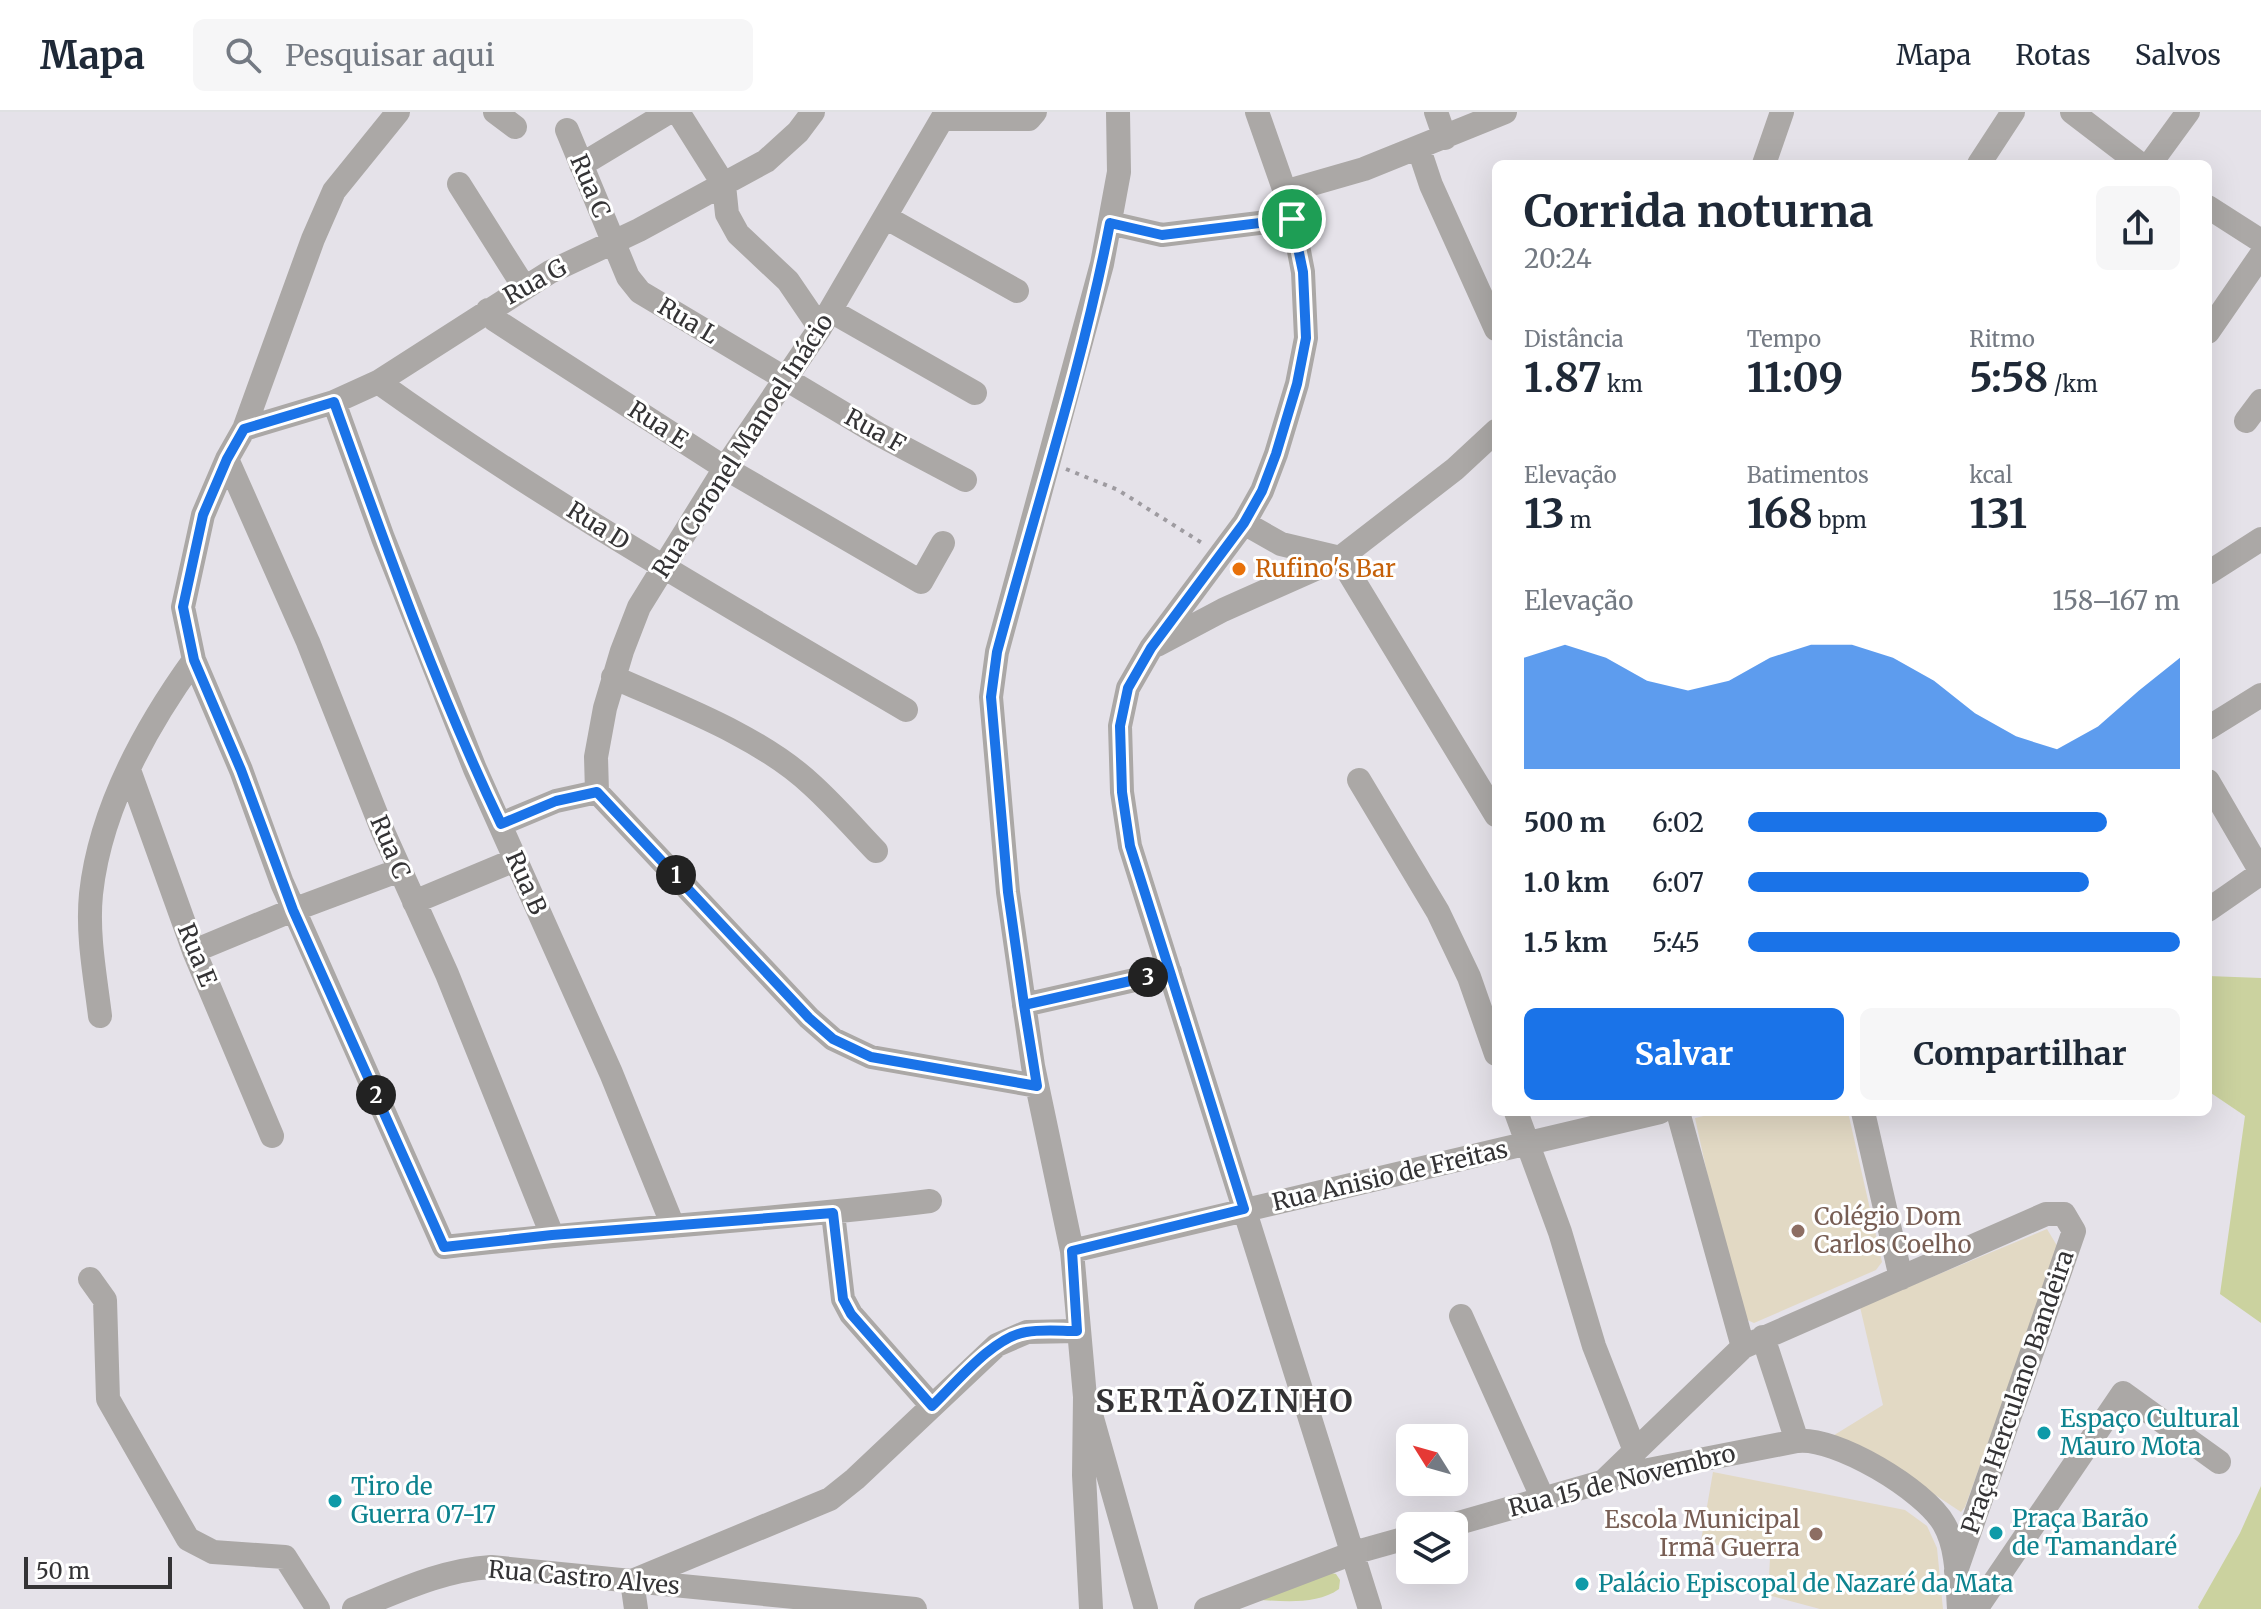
<!DOCTYPE html>
<html lang="pt">
<meta charset="utf-8">
<style>
body{margin:0;font-family:Merriweather,serif;background:#f6f6f7;color:#1f2937;height:100vh;display:flex;flex-direction:column;font-size:30px;white-space:nowrap}
*{box-sizing:border-box;margin:0}
p{font-size:26px;color:#747a83}
.icon{flex:none;width:44px;height:44px;fill:none;stroke:currentColor;stroke-width:2;stroke-linecap:round;stroke-linejoin:round}
.map{position:relative;flex:1;overflow:hidden}
.sheet{position:absolute;left:1492px;top:48px;width:720px;height:956px;display:flex;flex-direction:column;background:#fff;border-radius:12px;box-shadow:0 8px 32px #0002}
.sheet>*{flex:none}
.needle{width:52px;rotate:307deg}
.controls{position:absolute;left:1396px;top:1312px;display:grid;gap:16px}
.controls a{display:grid;place-items:center;width:72px;height:72px;border-radius:12px;background:#fff;box-shadow:0 8px 32px #0002;font-size:40px}
.scale{position:absolute;left:24px;bottom:20px;width:148px;box-sizing:border-box;padding-left:8px;border:4px solid #343335;border-top:0;font-size:22px;line-height:28px;white-space:nowrap;color:#343335;-webkit-text-stroke:6px #fff;paint-order:stroke}
.pin{position:absolute;display:grid;place-items:center;width:68px;height:68px;color:#fff;margin:-34px;border:4px solid #fff;border-radius:50%;box-shadow:0 2px 8px #0007}
.km{position:absolute;width:40px;height:40px;margin:-20px;border-radius:50%;background:#222;color:#fff;font-size:22px;line-height:40px;text-align:center}
.round{display:grid;place-items:center;flex:none;width:84px;height:84px;border-radius:12px;background:#f6f6f7}
.headline{display:flex;align-items:center;justify-content:space-between;height:136px;padding:0 32px}
h1{font-size:44px;font-weight:700;line-height:60px}
.metrics{display:grid;grid-template-columns:repeat(3,1fr);gap:12px;height:136px;padding:8px 32px}
.metrics div{display:grid;align-content:center}
.metrics b{font-size:40px;font-weight:700}
.metrics small{font-size:22px;font-weight:400}
.metrics p{font-size:22px}
.chart{height:224px;padding:16px 32px}
.chart p{display:flex;justify-content:space-between}
.chart svg{width:100%;height:144px;margin-top:8px;fill:#1a73e8;opacity:.7}
.button{display:flex;gap:16px;margin-top:auto;padding:16px 32px}
.button a{flex:1;height:92px;border-radius:12px;background:#1a73e8;color:#fff;font-size:32px;font-weight:700;line-height:92px;text-align:center}
.button a+a{background:#f6f6f7;color:#1f2937}
ul{padding:0 32px;list-style:none;font-size:26px}
li{display:grid;grid-template-columns:128px 96px 1fr;align-items:center;height:60px}
li i{height:20px;border-radius:10px;background:#1a73e8}
header{display:flex;align-items:center;gap:48px;box-sizing:border-box;height:112px;padding:0 40px;background:#fff;border-bottom:2px solid #e0e1e3}
header strong{font-size:38px}
nav{display:flex;gap:44px;margin-inline-start:auto;font-size:28px}
.search{width:560px;height:72px;background:#f6f6f7;display:flex;align-items:center;gap:20px;box-sizing:border-box;padding:0 28px;border-radius:12px;color:#747a83;font-size:30px}
.map>svg:first-child{display:block}
.education{fill:#e2d9c4}
.green{fill:#cbd29f}
.lines{fill:none;stroke-linecap:round;stroke-linejoin:round}
.path{stroke:#9e9ba0;stroke-width:4;stroke-dasharray:4 6;stroke-linecap:butt}
.minor{stroke:#aba8a6;stroke-width:24}
.route-casing{stroke:#fff;stroke-width:16}
.route{stroke:#1a73e8;stroke-width:10}
.food-dot{fill:#e8710a;stroke:#fff;stroke-width:3}
.education-dot{fill:#8d6e63;stroke:#fff;stroke-width:3}
.culture-dot{fill:#0f9aa8;stroke:#fff;stroke-width:3}
.labels{text-anchor:middle;stroke-width:6;stroke-linejoin:round;paint-order:stroke}
.street-label{font-size:24px;fill:#343335;stroke:#fff}
.food-label{font-size:24px;fill:#c56008;stroke:#fff;text-anchor:start}
.education-label{font-size:24px;fill:#785e54;stroke:#fff;text-anchor:start}
.culture-label{font-size:24px;fill:#0d838f;stroke:#fff;text-anchor:start}
.district-label{font-size:32px;font-weight:bold;letter-spacing:2px;fill:#343335;stroke:#fff}
</style>
<header>
<strong>Mapa</strong>
<div class="search"><svg class="icon" aria-label="search" viewBox="0 0 24 24"><circle cx="10" cy="10" r="6"/><path d="M15 15l6 6"/></svg>Pesquisar aqui</div>
<nav><a>Mapa</a><a>Rotas</a><a>Salvos</a></nav>
</header>
<div class="map">
<svg width="2261" height="1497" viewBox="0 0 2261 1497">
<rect width="100%" height="100%" fill="#e5e2e9"/>
<path class="education" d="M1721,1000h127l34,150 -6,8 -122,53 -9,-4 -32,-119 -18,-82z
M2047,1117l12,20 -94,258 -4,5 -56,-37 -74,-38 52,-32 -23,-98z
M1713,1360l192,38 22,16 10,22 6,61h-123l-52,-14 2,-37 -69,-17z"/>
<path class="green" d="M2208,864l53,2v345l-41,-29 25,-178 -37,-25z
M2261,1374v123h-62l-1,-2 42,-74z
M1327,1460l9,2 4,6 -1,9c-22,16 -55,12 -81,11z"/>
<g class="lines">
<path class="path" d="M1066,357l52,21 84,53"/>
<path class="minor" d="M398,0l-64,79 -21,48 -69,190 -17,30 -24,56 -20,92 11,53 47,110 41,113 162,364c162,-18 325,-26 486,-46
M495,0l20,15
M678,0l46,73 3,29 11,20 50,47 32,47
M1257,0l34,97 12,63 3,66 -9,46 -21,70 -14,37 -18,32 -93,125 -23,40 -8,38 2,66 8,54 240,763
M1436,0l9,26
M2072,0l68,52
M567,18l61,147 12,15 238,142 87,46
M1419,37l12,36 65,144
M1764,52l18,-52
M1979,52l34,-52
M2150,52l38,-52
M581,53l88,-53
M459,72l65,103
M1284,80l80,-23 141,-57
M2208,95l53,34
M885,105l132,74
M1110,111l52,12 130,-16
M488,198l7,10 230,148 196,114 22,-39
M831,199l144,82
M2208,220l53,-77
M378,270c168,120 350,223 528,328
M334,290l49,136 92,231 136,304 62,153
M2246,309l15,-20
M244,317l90,-27 44,-20 172,-110 89,-42 127,-69 32,-29 15,-20
M227,347l81,183 76,192 63,140 105,261
M1244,411l37,21 59,14 156,257
M2208,461l53,-34
M1157,533l66,-35 117,-52 115,-89 41,-38
M613,565c65,29 147,59 199,108 23,21 43,44 64,66
M2208,616l53,-33
M129,658l65,181 78,185
M1359,668l79,132 31,65 27,77
M2208,669l53,91
M597,680l-1,-35 9,-49 17,-57 17,-44 86,-139 95,-140 122,-209h87l6,-7
M597,680l212,226 24,21 38,18 166,29
M501,712l55,-23 41,-9
M414,790l101,-42
M2208,798l53,-37
M194,839l99,-41 107,-40
M1024,893l146,-33
M100,904c-5,-41 -13,-82 -9,-122 9,-85 54,-166 103,-234
M1516,1000l44,120 34,114 41,105
M1678,1000l65,235
M1863,1000l38,166
M833,1101l10,86 8,15 81,92
M1072,1139l588,-139
M90,1167l15,21 3,99 80,140 25,13 72,5 33,52
M1461,1204l82,183
M1763,1225l34,104
M1092,1306l54,191
M1604,1369l139,-134 303,-133h18l10,17 -118,340
M1448,1414l185,-53 164,-32c38,-5 128,49 147,83 14,24 13,58 15,85
M354,1497c45,-18 88,-39 137,-42l424,42
M636,1497l-4,-28 198,-82 25,-20 142,-134 30,-13 50,-1
M1091,1497l-7,-134 1,-78 -13,-146 -39,-185 -25,-174 -17,-195 6,-45 105,-388 17,-92 -1,-60
M1206,1497l147,-56 57,-16
M1976,1497l147,-216 96,69"/>
</g>
<g class="lines">
<defs>
<path id="route" d="M1292,107l11,53 3,66 -9,46 -21,70 -14,37 -18,32 -93,125 -23,40 -8,38 2,66 8,54 40,126 -146,33 13,81 -166,-29 -38,-18 -24,-21 -212,-226 -41,9 -55,23c-65,-136 -116,-280 -167,-422l-90,27 -17,30 -24,56 -20,92 11,53 47,110 52,140 151,337 108,-12 281,-22 10,86 8,15 81,92c24,-23 61,-69 94,-74 17,-3 35,-1 51,-1l-5,-80 172,-42 -74,-237 -146,33 -16,-113 -17,-195 6,-45c38,-142 85,-284 113,-429l52,12 130,-16"/>
</defs>
<use href="#route" class="route-casing"/>
<use href="#route" class="route"/>
</g>
<circle class="food-dot" cx="1239" cy="457" r="8"/>
<g class="education-dot">
<circle cx="1798" cy="1119" r="8"/>
<circle cx="1816" cy="1422" r="8"/>
</g>
<g class="culture-dot">
<circle cx="2044" cy="1321" r="8"/>
<circle cx="335" cy="1389" r="8"/>
<circle cx="1996" cy="1421" r="8"/>
<circle cx="1582" cy="1472" r="8"/>
</g>
<g class="labels">
<g class="street-label">
<text transform="translate(590 74) rotate(67)" y="8">Rua C</text>
<text transform="translate(535 170) rotate(-29)" y="8">Rua G</text>
<text transform="translate(688 209) rotate(31)" y="8">Rua L</text>
<text transform="translate(658 313) rotate(33)" y="8">Rua E</text>
<text transform="translate(875 319) rotate(29)" y="8">Rua F</text>
<text transform="translate(743 334) rotate(-57)" y="8">Rua Coronel Manoel Inácio</text>
<text transform="translate(598 414) rotate(32)" y="8">Rua D</text>
<text transform="translate(390 735) rotate(67)" y="8">Rua C</text>
<text transform="translate(526 771) rotate(66)" y="8">Rua B</text>
<text transform="translate(197 843) rotate(68)" y="8">Rua E</text>
<text transform="translate(1390 1064) rotate(-13)" y="8">Rua Anisio de Freitas</text>
<text transform="translate(2018 1280) rotate(-71)" y="8">Praça Herculano Bandeira</text>
<text transform="translate(1622 1369) rotate(-14)" y="8">Rua 15 de Novembro</text>
<text transform="translate(584 1466) rotate(5)" y="8">Rua Castro Alves</text>
</g>
<g class="food-label">
<text x="1255" y="465">Rufino's Bar</text>
</g>
<g class="education-label">
<text x="1814" y="1113">Colégio Dom<tspan x="1814" dy="28">Carlos Coelho</tspan></text>
<text x="1800" y="1416" text-anchor="end">Escola Municipal<tspan x="1800" dy="28">Irmã Guerra</tspan></text>
</g>
<g class="culture-label">
<text x="2060" y="1315">Espaço Cultural<tspan x="2060" dy="28">Mauro Mota</tspan></text>
<text x="351" y="1383">Tiro de<tspan x="351" dy="28">Guerra 07-17</tspan></text>
<text x="2012" y="1415">Praça Barão<tspan x="2012" dy="28">de Tamandaré</tspan></text>
<text x="1598" y="1480">Palácio Episcopal de Nazaré da Mata</text>
</g>
<g class="district-label">
<text x="1225" y="1300">SERTÃOZINHO</text>
</g>
</g>
</svg>
<div class="controls">
<a><svg class="needle" viewBox="-14 -14 28 28"><path d="M0-13l5 13h-10z" fill="#e53935"/><path d="M0 13l5-13h-10z" fill="#747a83"/></svg></a>
<a><svg class="icon" aria-label="layers" viewBox="0 0 24 24"><path d="M12 4l9 5-9 5-9-5zM3 14l9 5 9-5"/></svg></a>
</div>
<div class="scale">50 m</div>
<div class="pin" style="left:1292px;top:107px;background:#1e9e55"><svg class="icon" aria-label="arrive" viewBox="0 0 24 24"><path d="M6 21V4h12l-3 4 3 4H6"/></svg></div>
<b class="km" style="left:676px;top:763px">1</b>
<b class="km" style="left:376px;top:983px">2</b>
<b class="km" style="left:1148px;top:865px">3</b>
<section class="sheet">
<div class="headline"><div><h1>Corrida noturna</h1><p>20:24</p></div><a class="round"><svg class="icon" aria-label="share" viewBox="0 0 24 24"><path d="M12 15V3M7 8l5-5 5 5M5 13v7h14v-7"/></svg></a></div>
<div class="metrics">
<div><p>Distância</p><b>1.87<small> km</small></b></div>
<div><p>Tempo</p><b>11:09</b></div>
<div><p>Ritmo</p><b>5:58<small> /km</small></b></div>
</div>
<div class="metrics">
<div><p>Elevação</p><b>13<small> m</small></b></div>
<div><p>Batimentos</p><b>168<small> bpm</small></b></div>
<div><p>kcal</p><b>131</b></div>
</div>
<div class="chart"><p><span>Elevação</span>158–167 m</p>
<svg viewBox="0 0 160 44" preserveAspectRatio="none"><path d="M0 44V10L10 6L20 10L30 17L40 20L50 17L60 10L70 6L80 6L90 10L100 17L110 27L120 34L130 38L140 31L150 20L160 10V44z"/></svg>
</div>
<ul>
<li><b>500 m</b>6:02<i style="width:83%"></i></li>
<li><b>1.0 km</b>6:07<i style="width:79%"></i></li>
<li><b>1.5 km</b>5:45<i style="width:100%"></i></li>
</ul>
<div class="button"><a>Salvar</a><a>Compartilhar</a></div>
</section>
</div>
